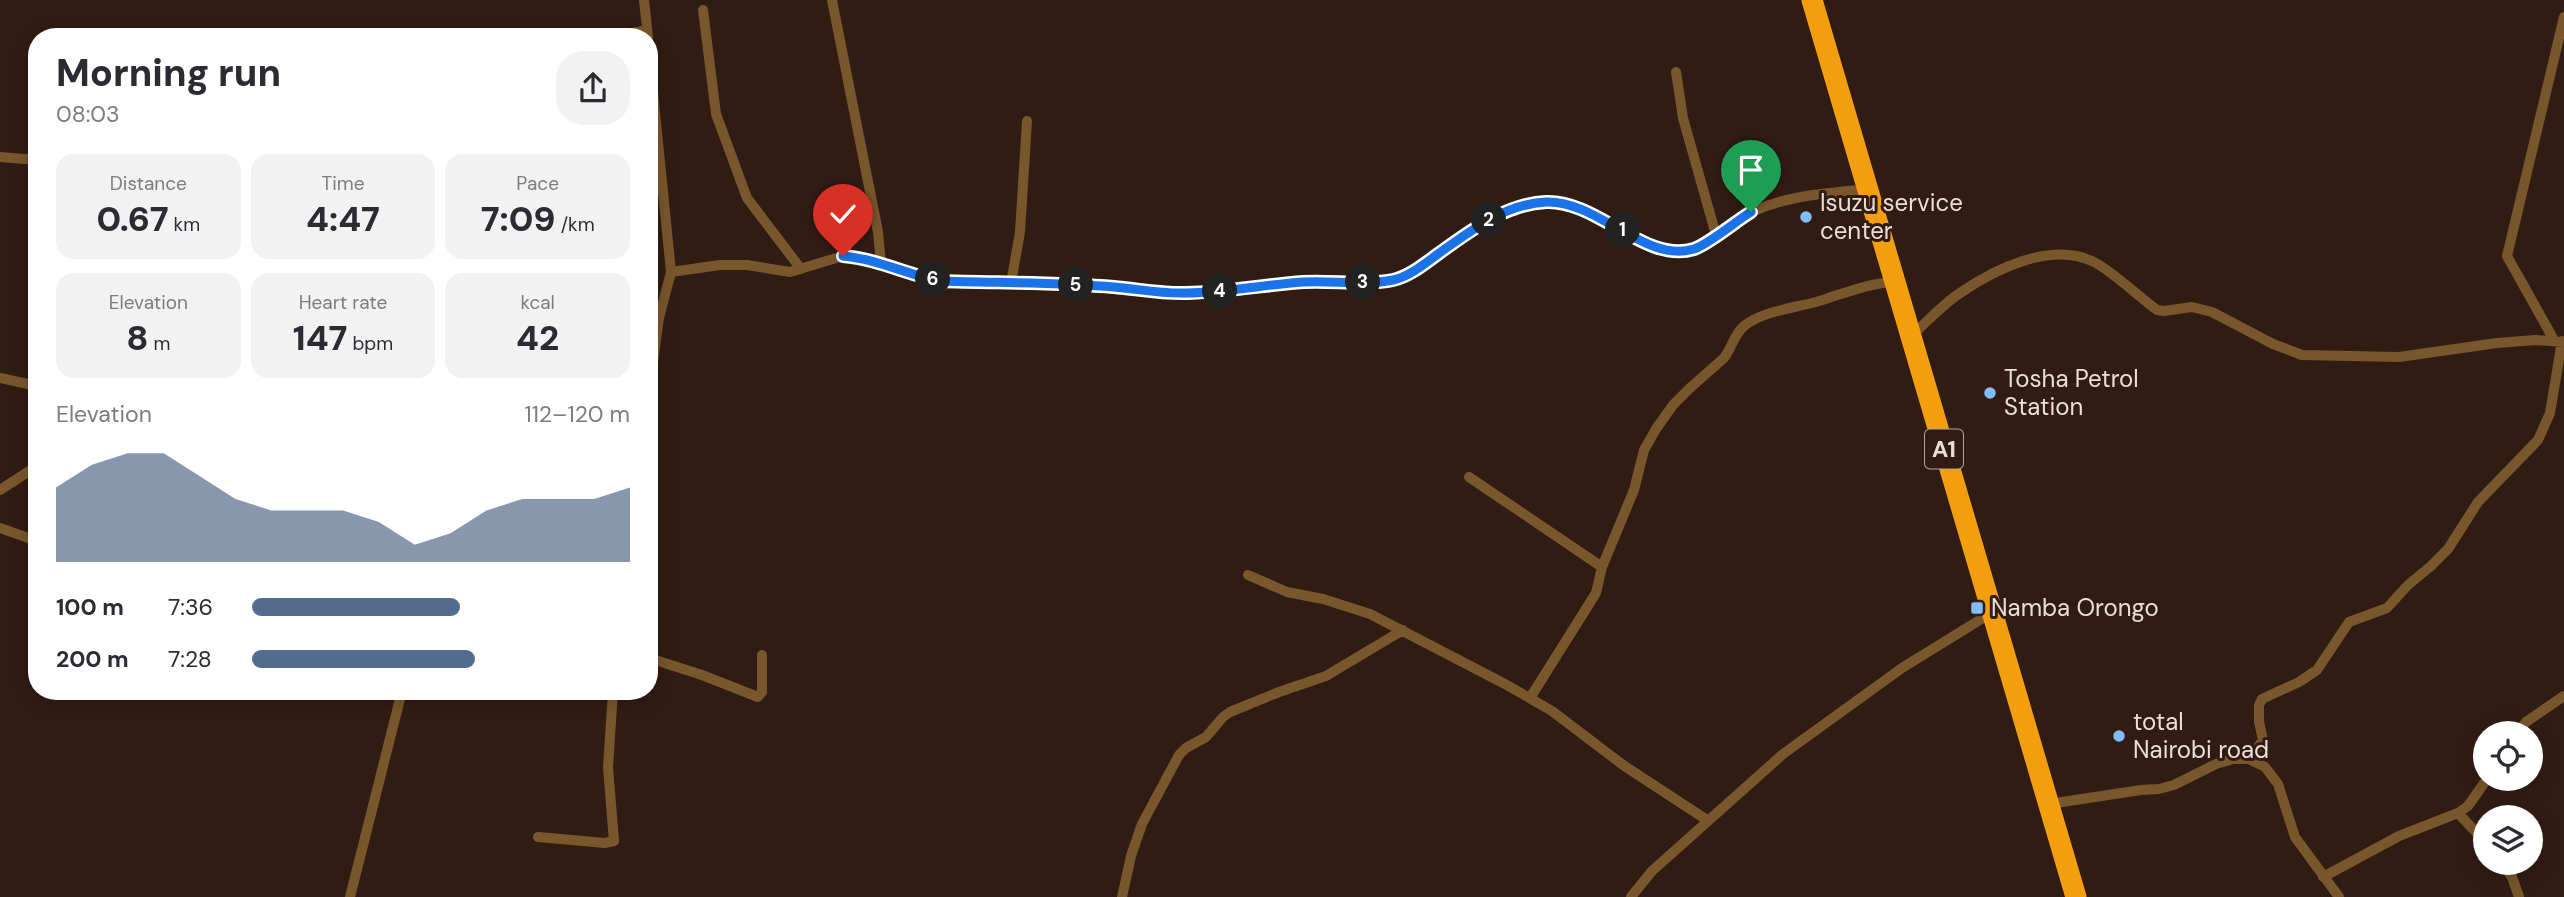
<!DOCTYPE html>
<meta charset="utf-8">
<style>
body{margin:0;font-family:"DM Sans",sans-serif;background:#f2f2f3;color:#2b2b33;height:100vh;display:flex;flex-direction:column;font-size:26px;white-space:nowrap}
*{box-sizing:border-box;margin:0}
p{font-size:23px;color:#7c7c81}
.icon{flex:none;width:38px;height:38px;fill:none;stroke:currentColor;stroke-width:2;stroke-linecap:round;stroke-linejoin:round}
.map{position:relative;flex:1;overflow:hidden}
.side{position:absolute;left:28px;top:28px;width:630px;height:672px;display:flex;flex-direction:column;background:#fff;border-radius:28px;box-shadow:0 4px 18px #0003}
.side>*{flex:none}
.tools{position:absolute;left:2473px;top:721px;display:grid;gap:14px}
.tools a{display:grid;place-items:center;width:70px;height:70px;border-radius:50%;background:#fff;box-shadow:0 4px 18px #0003;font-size:35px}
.pin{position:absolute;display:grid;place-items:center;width:60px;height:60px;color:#fff;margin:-72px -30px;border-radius:50% 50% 50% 0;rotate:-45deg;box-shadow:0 0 7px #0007}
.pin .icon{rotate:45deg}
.km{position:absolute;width:35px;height:35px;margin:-18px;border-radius:50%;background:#222;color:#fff;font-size:19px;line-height:35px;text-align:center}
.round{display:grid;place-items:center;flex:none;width:74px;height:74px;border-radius:28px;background:#f2f2f3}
.summary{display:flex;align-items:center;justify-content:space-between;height:119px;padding:0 28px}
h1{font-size:38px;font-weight:800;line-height:52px}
.figures{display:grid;grid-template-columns:repeat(3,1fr);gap:10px;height:119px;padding:7px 28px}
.figures div{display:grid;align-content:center;border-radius:18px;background:#f2f2f3;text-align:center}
.figures b{font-size:35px;font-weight:800}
.figures small{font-size:19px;font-weight:400}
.figures p{font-size:19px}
.chart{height:196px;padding:14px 28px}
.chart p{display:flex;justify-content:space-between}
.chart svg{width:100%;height:126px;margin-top:7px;fill:#536c8d;opacity:.7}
ul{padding:0 28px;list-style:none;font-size:23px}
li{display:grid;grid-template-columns:112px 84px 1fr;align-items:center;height:52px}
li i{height:18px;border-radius:9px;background:#536c8d}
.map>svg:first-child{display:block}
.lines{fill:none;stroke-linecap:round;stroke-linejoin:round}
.street{stroke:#79572d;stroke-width:10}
.highway{stroke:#f39e0d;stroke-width:21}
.route-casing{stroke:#fff;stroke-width:14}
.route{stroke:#1a73e8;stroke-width:9}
.poi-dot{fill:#83bcfb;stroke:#311c14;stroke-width:2.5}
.labels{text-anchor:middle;stroke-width:6;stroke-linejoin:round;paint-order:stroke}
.shield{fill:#311c14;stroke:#b4a39d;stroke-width:2}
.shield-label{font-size:23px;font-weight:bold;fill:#ecddd8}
.poi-label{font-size:24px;fill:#ecddd8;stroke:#311c14;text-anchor:start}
</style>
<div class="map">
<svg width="2564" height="897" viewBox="0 0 2564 897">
<rect width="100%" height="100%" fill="#311c14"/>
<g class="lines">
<path class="street" d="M644,0l4,37
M832,0l46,232 3,31
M703,10l13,104 31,84 54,71
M614,37l33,-7
M649,52l22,220 -12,46 -10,74
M1676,72l7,46 33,117
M0,157l37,3
M671,272l49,-7h27l43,7 53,-16 22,2 50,18 24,5c57,2 113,3 170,6 26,1 52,7 79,6 39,-1 77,-9 116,-11 29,-2 62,5 90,-3 17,-5 31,-16 46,-26 31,-23 67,-52 108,-51 50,1 88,51 132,49 29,-1 48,-30 74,-40 35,-16 75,-18 114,-22
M1011,283l9,-51 7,-111
M1911,336c16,-14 31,-31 49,-43 35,-24 90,-51 132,-32 18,8 47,36 65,49l7,1 28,-4 20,5 61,32 29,11 97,2 98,-14 38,-3 29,2
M2554,340l-47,-84 57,-239
M0,378l37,8
M1469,477l133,90
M0,490l37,-24
M0,528l37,13
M1248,575l39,17 36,7 47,15 135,70 47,27 71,54 84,55
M649,658l53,17 56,22 4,-5v-37
M1530,698l66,-105 6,-26 32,-77 10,-40 12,-21 17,-24 17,-17 34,-30c8,-10 10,-24 20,-32 19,-15 49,-18 72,-24 27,-8 51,-19 79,-20
M2516,733l10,-11 38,-26
M2249,759l14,-19 -4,-18v-17l3,-6 37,-17 18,-12 32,-48 38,-14 21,-23 23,-19 17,-17 30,-47 60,-62 12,-27 12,-72
M2049,804l92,-14 18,-1 15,-4 42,-21 17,-5h16l16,8 13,17 17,53 44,60
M2458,813l27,29
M538,837l67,6 9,-2 -6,-74 5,-76
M2502,863l10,14 7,20
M2323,877l76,-41 59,-23 10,-7 19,-27
M350,897l52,-206
M1122,897l9,-41 11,-32 37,-69 7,-7 20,-11 17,-20 7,-5 49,-20 47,-16 77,-46
M1631,897l21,-26 131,-117 119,-86 89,-55"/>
<path class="highway" d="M1812,0l264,897"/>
</g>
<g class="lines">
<defs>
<path id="route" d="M843,256c34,3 63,18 96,25 58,2 117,1 175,6 24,2 48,7 73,6 39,-1 77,-8 116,-11 29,-2 61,4 90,-2 17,-4 31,-16 45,-26 32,-23 67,-50 108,-52 52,-2 99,62 148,47 15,-5 42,-28 57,-37"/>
</defs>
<use href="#route" class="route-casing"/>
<use href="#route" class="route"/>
</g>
<g class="poi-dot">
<circle cx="1806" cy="217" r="7"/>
<circle cx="1990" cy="393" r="7"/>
<rect x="1970" y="601" width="14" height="14" rx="3.5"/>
<circle cx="2119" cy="736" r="7"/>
</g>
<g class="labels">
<rect class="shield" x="1925" y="429.5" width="38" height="39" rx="5"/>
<g class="shield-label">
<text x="1944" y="457">A1</text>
</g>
<g class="poi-label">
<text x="1820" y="211">Isuzu service<tspan x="1820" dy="28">center</tspan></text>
<text x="2004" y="387">Tosha Petrol<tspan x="2004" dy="28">Station</tspan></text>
<text x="1991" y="616">Namba Orongo</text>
<text x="2133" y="730">total<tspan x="2133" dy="28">Nairobi road</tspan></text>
</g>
</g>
</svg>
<div class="tools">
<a><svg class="icon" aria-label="locate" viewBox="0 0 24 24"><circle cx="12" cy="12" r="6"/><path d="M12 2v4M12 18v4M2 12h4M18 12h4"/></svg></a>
<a><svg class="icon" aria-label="layers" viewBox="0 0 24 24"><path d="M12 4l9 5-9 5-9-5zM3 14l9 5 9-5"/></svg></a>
</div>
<div class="pin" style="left:1751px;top:212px;background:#1e9e55"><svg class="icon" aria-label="arrive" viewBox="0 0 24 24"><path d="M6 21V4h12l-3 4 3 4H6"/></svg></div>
<div class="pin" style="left:843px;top:256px;background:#d93025"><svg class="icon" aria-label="check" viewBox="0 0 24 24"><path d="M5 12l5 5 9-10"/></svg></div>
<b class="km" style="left:1623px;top:230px">1</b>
<b class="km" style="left:1489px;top:220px">2</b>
<b class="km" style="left:1363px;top:282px">3</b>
<b class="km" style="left:1220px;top:291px">4</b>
<b class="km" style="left:1076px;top:285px">5</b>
<b class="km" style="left:933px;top:279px">6</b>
<section class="side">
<div class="summary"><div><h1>Morning run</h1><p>08:03</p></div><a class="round"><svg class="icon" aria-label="share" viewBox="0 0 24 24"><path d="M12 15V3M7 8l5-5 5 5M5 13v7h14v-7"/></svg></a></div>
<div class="figures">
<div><p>Distance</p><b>0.67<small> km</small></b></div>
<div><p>Time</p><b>4:47</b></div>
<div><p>Pace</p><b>7:09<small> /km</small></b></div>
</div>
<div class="figures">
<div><p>Elevation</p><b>8<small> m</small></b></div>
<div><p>Heart rate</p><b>147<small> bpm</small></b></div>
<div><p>kcal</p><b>42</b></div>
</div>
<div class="chart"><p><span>Elevation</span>112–120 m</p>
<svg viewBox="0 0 160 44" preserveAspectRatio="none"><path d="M0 44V18L10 10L20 6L30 6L40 14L50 22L60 26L70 26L80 26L90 30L100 38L110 34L120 26L130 22L140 22L150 22L160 18V44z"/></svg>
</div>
<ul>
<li><b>100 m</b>7:36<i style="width:55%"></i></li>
<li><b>200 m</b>7:28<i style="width:59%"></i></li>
</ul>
</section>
</div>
